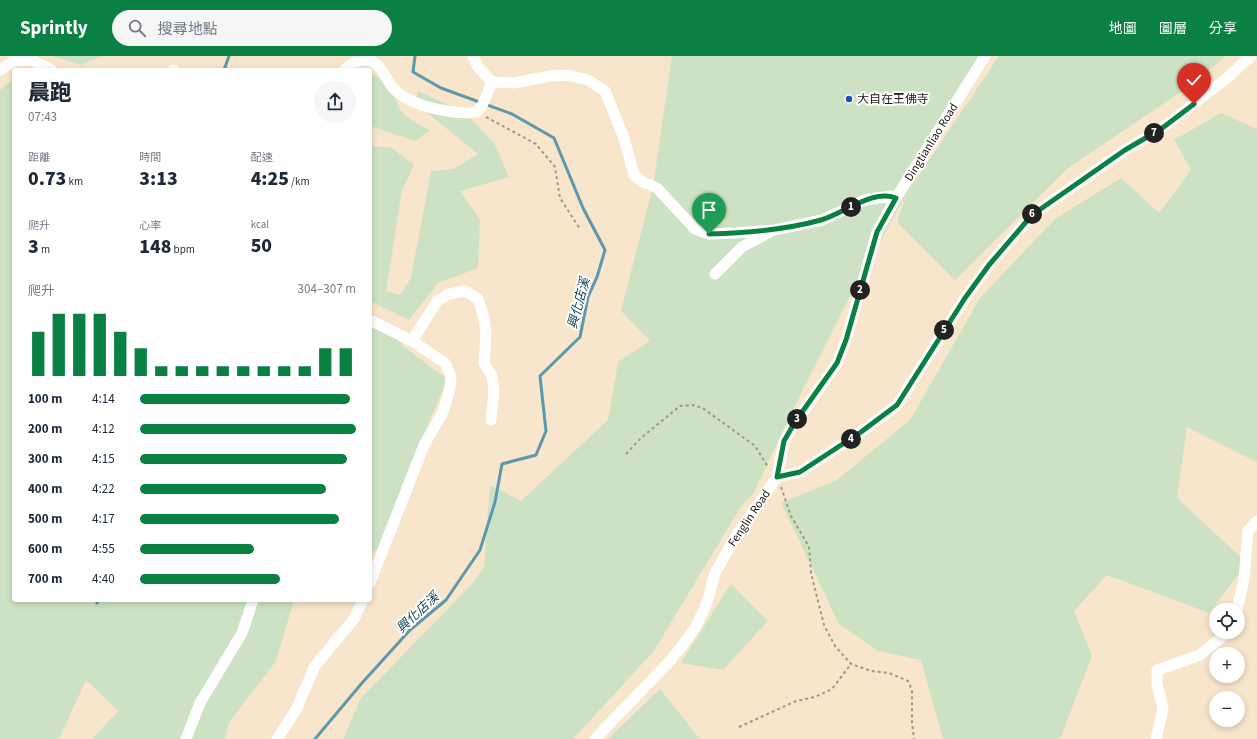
<!DOCTYPE html>
<html lang="zh-TW">
<meta charset="utf-8">
<style>
body{margin:0;font-family:"Source Sans 3","Noto Sans TC",sans-serif;background:#f6f6f7;color:#1f2937;height:100vh;display:flex;flex-direction:column;font-size:15px;white-space:nowrap}
*{box-sizing:border-box;margin:0}
p{font-size:13px;color:#747a83}
.icon{flex:none;width:22px;height:22px;fill:none;stroke:currentColor;stroke-width:2;stroke-linecap:round;stroke-linejoin:round}
.map{position:relative;flex:1;overflow:hidden}
.sheet{position:absolute;left:12px;top:12px;width:360px;height:534px;display:flex;flex-direction:column;background:#fff;border-radius:4px;box-shadow:0 2px 6px #0003}
.sheet>*{flex:none}
.buttons{position:absolute;left:1209px;top:547px;display:grid;gap:8px}
.buttons a{display:grid;place-items:center;width:36px;height:36px;border-radius:50%;background:#fff;box-shadow:0 2px 6px #0003;font-size:20px}
.pin{position:absolute;display:grid;place-items:center;width:34px;height:34px;color:#fff;margin:-41px -17px;border-radius:50% 50% 50% 0;rotate:-45deg;box-shadow:0 0 4px #0007}
.pin .icon{rotate:45deg}
.km{position:absolute;width:20px;height:20px;margin:-10px;border-radius:50%;background:#222;color:#fff;font-size:11px;line-height:20px;text-align:center}
.round{display:grid;place-items:center;flex:none;width:42px;height:42px;border-radius:21px;background:#f6f6f7}
.headline{display:flex;align-items:center;justify-content:space-between;height:68px;padding:0 16px}
h1{font-size:22px;font-weight:800;line-height:30px}
.figures{display:grid;grid-template-columns:repeat(3,1fr);gap:6px;height:68px;padding:4px 16px}
.figures div{display:grid;align-content:center}
.figures b{font-size:20px;font-weight:800}
.figures small{font-size:11px;font-weight:400}
.figures p{font-size:11px}
.chart{height:112px;padding:8px 16px}
.chart p{display:flex;justify-content:space-between}
.chart svg{width:100%;height:72px;margin-top:4px;stroke:#0b8043;stroke-width:6}
ul{padding:0 16px;list-style:none;font-size:13px}
li{display:grid;grid-template-columns:64px 48px 1fr;align-items:center;height:30px}
li i{height:10px;border-radius:5px;background:#0b8043}
header{display:flex;align-items:center;gap:24px;box-sizing:border-box;height:56px;padding:0 20px;background:#0b8043;color:#fff}
header strong{font-size:19px}
nav{display:flex;gap:22px;margin-inline-start:auto;font-size:14px}
.search{width:280px;height:36px;background:#f6f6f7;display:flex;align-items:center;gap:10px;box-sizing:border-box;padding:0 14px;border-radius:22px;color:#747a83;font-size:15px}
.map>svg:first-child{display:block}
.green{fill:#cde2c4}
.lines{fill:none;stroke-linecap:round;stroke-linejoin:round}
.stream{stroke:#5f98ab;stroke-width:3}
.path{stroke:#a59784;stroke-width:2;stroke-dasharray:3 3;stroke-linecap:butt}
.minor{stroke:#fff;stroke-width:11}
.route-casing{stroke:#fff;stroke-width:8}
.route{stroke:#0b8043;stroke-width:5}
.poi-dot{fill:#174fbb;stroke:#fff;stroke-width:1.5}
.labels{text-anchor:middle;stroke-width:4;stroke-linejoin:round;paint-order:stroke}
.poi-label{font-size:12px;fill:#1e170e;stroke:#fff;text-anchor:start}
.street-label{font-size:12px;fill:#1e170e;stroke:#fff}
.water-label{font-size:13px;font-style:italic;fill:#073d4c;stroke:#fff}
</style>
<header>
<strong>Sprintly</strong>
<div class="search"><svg class="icon" aria-label="search" viewBox="0 0 24 24"><circle cx="10" cy="10" r="6"/><path d="M15 15l6 6"/></svg>搜尋地點</div>
<nav><a>地圖</a><a>圖層</a><a>分享</a></nav>
</header>
<div class="map">
<svg width="1257" height="683" viewBox="0 0 1257 683">
<rect width="100%" height="100%" fill="#f7e5cc"/>
<path class="green" d="M52,0h50l-21,9z
M672,0h312l-73,131 88,-131h227l-41,33 -117,79 -113,112 -58,-58 9,-27 -54,97 -46,91 -52,109 -12,13 -89,147 -80,87h-230l18,-41 111,-114 12,-16 6,-83 31,16 87,-81 10,-58 32,-21 -29,-30 32,-125z
M370,18l20,7c9,33 10,33 40,49l-15,11 -45,-15z
M14,23v521h280l-18,61 -48,63 -3,15h-131l-1,-1 25,-27 -32,-31 -27,59h-59v-649z
M418,35l47,22 29,30 15,34 -49,14 20,29 -2,48 -40,15 -29,37 -39,-19v-155l22,2 22,17 -12,25 -16,101 14,4 11,-17 20,-107 23,-2 24,-15 -63,-51z
M1221,57l36,16v333l-70,-35 -10,71 70,65 -38,50 -102,-38 -33,36 18,45 -32,83h-117l-22,-79 -43,-9 -39,-27 -58,-121 56,-23 73,-60 70,-122 75,-79 66,-41 38,35 32,-43 -17,-30z
M370,260l23,18 10,12 44,33 -70,171 -7,3z
M731,528l37,37 -45,49 -42,-7z
M660,633l40,50h-92z"/>
<g class="lines">
<path class="stream" d="M224,14l5,-14
M97,547l1,-3
M315,683l47,-56 48,-53 36,-30 34,-50 15,-48 7,-38 34,-9 10,-24 -6,-55 40,-39 8,-40 9,-20 8,-27 -22,-42 -29,-70 -42,-24 -71,-26 -28,-16 2,-16"/>
<path class="path" d="M486,61l50,27 19,23 5,31 20,31
M626,398l15,-16 39,-32 14,-1 10,4 51,37 13,21
M781,431l10,29 18,31 2,26 13,52 11,21 16,18 20,7 18,2 19,8 4,9v33l2,16
M739,671l57,-26 19,-4 17,-8 19,-25"/>
<path class="minor" d="M473,0l5,11 14,15 21,1 38,-7 17,-1 20,5 17,11 19,47 10,37 9,7 14,6 38,41 14,5 26,-1 39,-3 48,-10 43,-20 25,-4 6,2
M0,14l14,-9 17,-1 21,10
M173,14h1
M344,14c7,-6 14,-11 24,-10 13,2 18,21 26,29 17,18 61,26 83,23l5,-6 10,-24
M715,218l27,-27 28,-15
M370,264l42,21 33,22 6,13 -1,12 -7,24 -19,33 -54,138
M412,285l25,-40 12,-7 16,-3 13,8 6,19 2,17 -2,28 8,13 2,15 -3,29
M777,421l23,-5 61,-40 36,-27 68,-107 24,-33 43,-50 93,-65 36,-21 66,-51 24,-22
M1237,554l7,-30 4,-49 9,-10
M186,683l14,-36 42,-70 11,-33
M277,683l19,-29 19,-44 39,-47 9,-19
M595,683l72,-75 16,-19 13,-19 11,-23 8,-30 21,-37 41,-59 7,-36 11,-18 42,-60 9,-23 31,-108 19,-34 89,-142
M1156,683l7,-31 -6,-24v-14l43,-15 28,-23"/>
</g>
<g class="lines">
<defs>
<path id="route" d="M709,178c38,-1 76,-4 112,-14 22,-6 51,-31 75,-22l-19,34 -31,108 -9,23 -42,59 -11,19 -7,36 23,-5 61,-40 36,-27 68,-107 24,-33 43,-50 93,-65 36,-21 33,-25"/>
</defs>
<use href="#route" class="route-casing"/>
<use href="#route" class="route"/>
</g>
<circle class="poi-dot" cx="849" cy="43" r="4"/>
<g class="labels">
<g class="poi-label">
<text x="857" y="47">大自在王佛寺</text>
</g>
<g class="street-label">
<text transform="translate(931 86) rotate(-58)" y="4">Dingtianliao Road</text>
<text transform="translate(749 462) rotate(-56)" y="4">Fenglin Road</text>
</g>
<g class="water-label">
<text transform="translate(578 247) rotate(-75)" y="5">興化店溪</text>
<text transform="translate(417 556) rotate(-43)" y="5">興化店溪</text>
</g>
</g>
</svg>
<div class="buttons">
<a><svg class="icon" aria-label="locate" viewBox="0 0 24 24"><circle cx="12" cy="12" r="6"/><path d="M12 2v4M12 18v4M2 12h4M18 12h4"/></svg></a>
<a>+</a>
<a>−</a>
</div>
<div class="pin" style="left:709px;top:178px;background:#1e9e55"><svg class="icon" aria-label="arrive" viewBox="0 0 24 24"><path d="M6 21V4h12l-3 4 3 4H6"/></svg></div>
<div class="pin" style="left:1194px;top:48px;background:#d93025"><svg class="icon" aria-label="check" viewBox="0 0 24 24"><path d="M5 12l5 5 9-10"/></svg></div>
<b class="km" style="left:851px;top:151px">1</b>
<b class="km" style="left:860px;top:234px">2</b>
<b class="km" style="left:797px;top:363px">3</b>
<b class="km" style="left:851px;top:383px">4</b>
<b class="km" style="left:944px;top:274px">5</b>
<b class="km" style="left:1032px;top:158px">6</b>
<b class="km" style="left:1154px;top:77px">7</b>
<section class="sheet">
<div class="headline"><div><h1>晨跑</h1><p>07:43</p></div><a class="round"><svg class="icon" aria-label="share" viewBox="0 0 24 24"><path d="M12 15V3M7 8l5-5 5 5M5 13v7h14v-7"/></svg></a></div>
<div class="figures">
<div><p>距離</p><b>0.73<small> km</small></b></div>
<div><p>時間</p><b>3:13</b></div>
<div><p>配速</p><b>4:25<small> /km</small></b></div>
</div>
<div class="figures">
<div><p>爬升</p><b>3<small> m</small></b></div>
<div><p>心率</p><b>148<small> bpm</small></b></div>
<div><p>kcal</p><b>50</b></div>
</div>
<div class="chart"><p><span>爬升</span>304–307 m</p>
<svg viewBox="0 0 160 44" preserveAspectRatio="none"><path d="M5 44V17M15 44V6M25 44V6M35 44V6M45 44V17M55 44V27M65 44V38M75 44V38M85 44V38M95 44V38M105 44V38M115 44V38M125 44V38M135 44V38M145 44V27M155 44V27"/></svg>
</div>
<ul>
<li><b>100 m</b>4:14<i style="width:97%"></i></li>
<li><b>200 m</b>4:12<i style="width:100%"></i></li>
<li><b>300 m</b>4:15<i style="width:96%"></i></li>
<li><b>400 m</b>4:22<i style="width:86%"></i></li>
<li><b>500 m</b>4:17<i style="width:92%"></i></li>
<li><b>600 m</b>4:55<i style="width:53%"></i></li>
<li><b>700 m</b>4:40<i style="width:65%"></i></li>
</ul>
</section>
</div>
